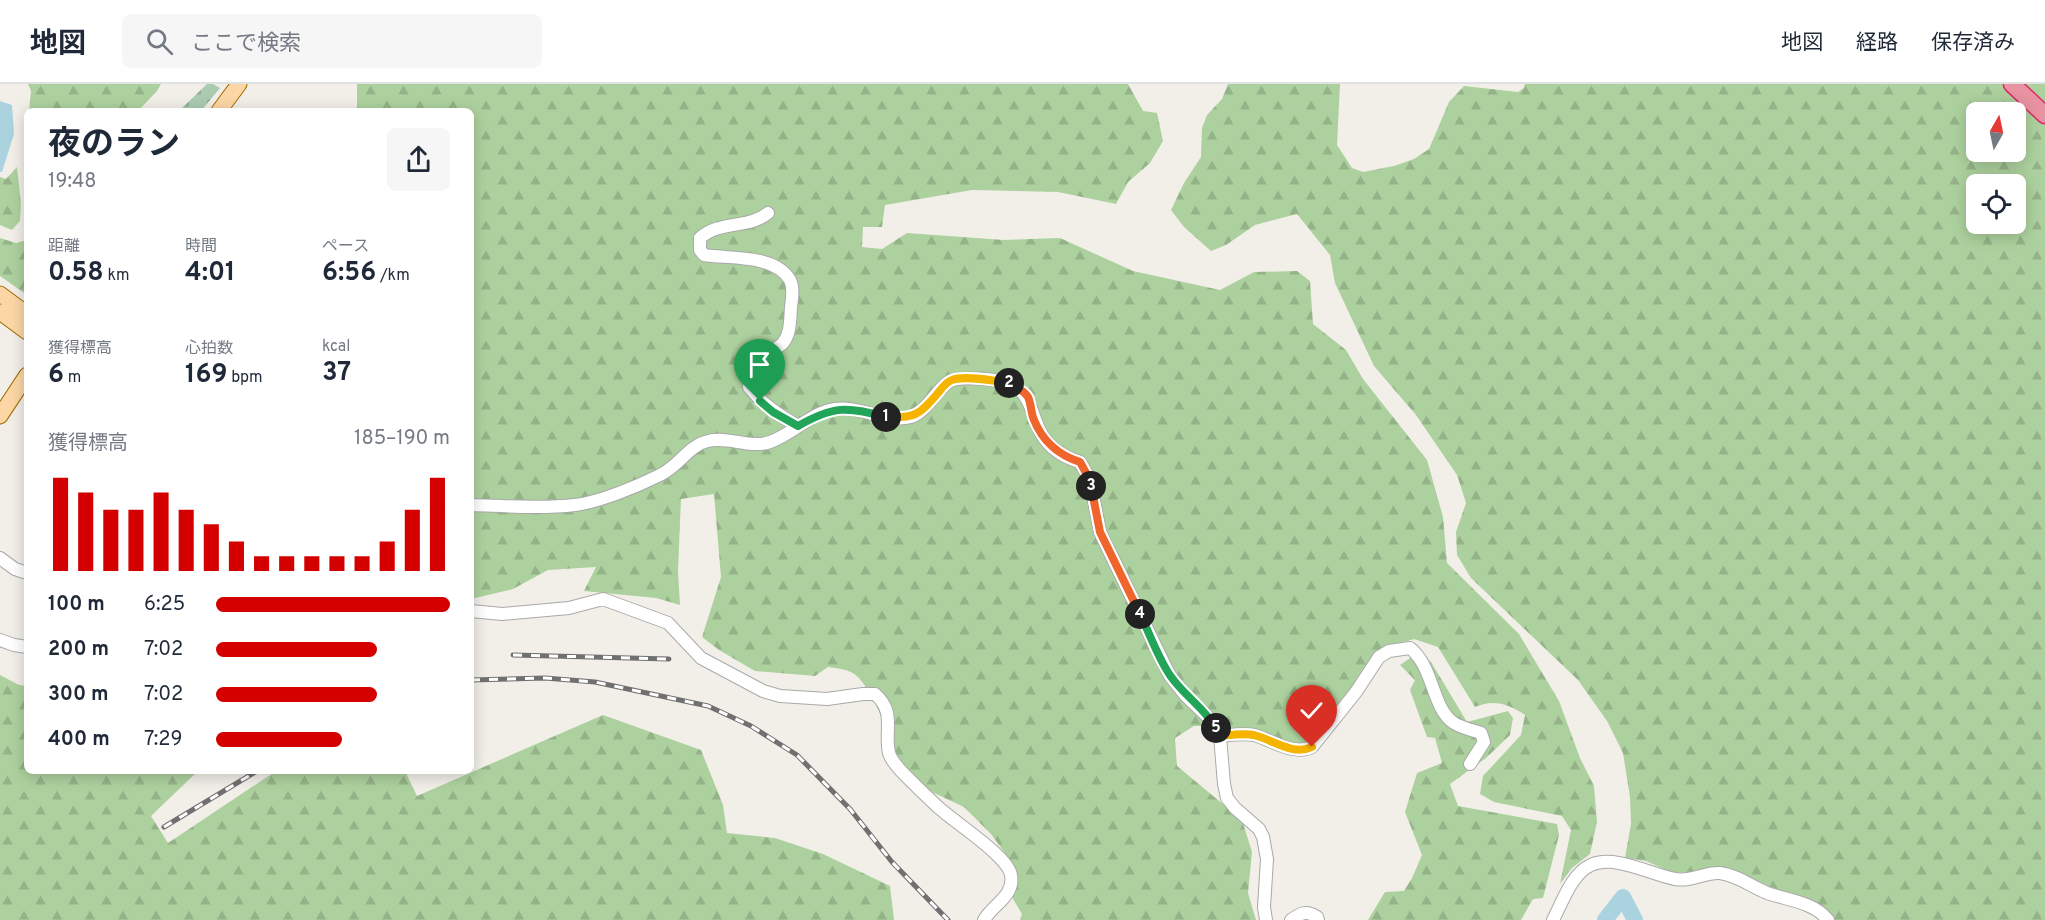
<!DOCTYPE html>
<html lang="ja">
<meta charset="utf-8">
<style>
body{margin:0;font-family:Overpass,"Noto Sans JP",sans-serif;background:#f6f6f7;color:#1f2937;height:100vh;display:flex;flex-direction:column;font-size:22px;white-space:nowrap}
*{box-sizing:border-box;margin:0}
p{font-size:20px;color:#747a83}
.icon{flex:none;width:33px;height:33px;fill:none;stroke:currentColor;stroke-width:2;stroke-linecap:round;stroke-linejoin:round}
.map{position:relative;flex:1;overflow:hidden}
.drawer{position:absolute;left:24px;top:24px;width:450px;height:666px;display:flex;flex-direction:column;background:#fff;border-radius:9px;box-shadow:0 3px 15px #0003}
.drawer>*{flex:none}
.needle{width:39px;rotate:9deg}
.controls{position:absolute;left:1966px;top:18px;display:grid;gap:12px}
.controls a{display:grid;place-items:center;width:60px;height:60px;border-radius:9px;background:#fff;box-shadow:0 3px 15px #0003;font-size:30px}
.pin{position:absolute;display:grid;place-items:center;width:51px;height:51px;color:#fff;margin:-62px -26px;border-radius:50% 50% 50% 0;rotate:-45deg;box-shadow:0 0 6px #0007}
.pin .icon{rotate:45deg}
.km{position:absolute;width:30px;height:30px;margin:-15px;border-radius:50%;background:#222;color:#fff;font-size:16px;line-height:30px;text-align:center}
.round{display:grid;place-items:center;flex:none;width:63px;height:63px;border-radius:9px;background:#f6f6f7}
.overview{display:flex;align-items:center;justify-content:space-between;height:102px;padding:0 24px}
h1{font-size:33px;font-weight:700;line-height:45px}
.figures{display:grid;grid-template-columns:repeat(3,1fr);gap:9px;height:102px;padding:6px 24px}
.figures div{display:grid;align-content:center}
.figures b{font-size:26px;font-weight:700}
.figures small{font-size:16px;font-weight:400}
.figures p{font-size:16px}
.chart{height:168px;padding:12px 24px}
.chart p{display:flex;justify-content:space-between}
.chart svg{width:100%;height:108px;margin-top:6px;stroke:#d40000;stroke-width:6}
ul{padding:0 24px;list-style:none;font-size:20px}
li{display:grid;grid-template-columns:96px 72px 1fr;align-items:center;height:45px}
li i{height:15px;border-radius:8px;background:#d40000}
header{display:flex;align-items:center;gap:36px;box-sizing:border-box;height:84px;padding:0 30px;background:#fff;border-bottom:2px solid #e0e1e3}
header strong{font-size:28px}
nav{display:flex;gap:33px;margin-inline-start:auto;font-size:21px}
.search{width:420px;height:54px;background:#f6f6f7;display:flex;align-items:center;gap:15px;box-sizing:border-box;padding:0 21px;border-radius:9px;color:#747a83;font-size:22px}
.map>svg:first-child{display:block}
.forest{fill:url(#forest-firs);fill-rule:evenodd}
.cemetery{fill:url(#cemetery-stones)}
.water{fill:#aad3df}
.lines{fill:none;stroke-linecap:round;stroke-linejoin:round}
.river{stroke:#aad3df;stroke-width:16}
.minor-casing{stroke:#a9a9a9;stroke-width:14}
.major-casing{stroke:#a06b00;stroke-width:17}
.highway-casing{stroke:#dc2a67;stroke-width:19}
.minor{stroke:#fff;stroke-width:12}
.major{stroke:#fcd6a4;stroke-width:15}
.highway{stroke:#e892a2;stroke-width:16}
.rail-casing{stroke:#707070;stroke-width:5}
.rail{stroke:#fff;stroke-width:3;stroke-dasharray:9;stroke-linecap:butt}
.split-1-casing{stroke:#fff;stroke-width:12}
.split-2-casing{stroke:#fff;stroke-width:12}
.split-3-casing{stroke:#fff;stroke-width:12}
.split-4-casing{stroke:#fff;stroke-width:12}
.split-5-casing{stroke:#fff;stroke-width:12}
.split-6-casing{stroke:#fff;stroke-width:12}
.split-1{stroke:#22a559;stroke-width:8}
.split-2{stroke:#f5b400;stroke-width:8}
.split-3{stroke:#f0652b;stroke-width:8}
.split-4{stroke:#f0652b;stroke-width:8}
.split-5{stroke:#22a559;stroke-width:8}
.split-6{stroke:#f5b400;stroke-width:8}
</style>
<header>
<strong>地図</strong>
<div class="search"><svg class="icon" aria-label="search" viewBox="0 0 24 24"><circle cx="10" cy="10" r="6"/><path d="M15 15l6 6"/></svg>ここで検索</div>
<nav><a>地図</a><a>経路</a><a>保存済み</a></nav>
</header>
<div class="map">
<svg width="2045" height="836" viewBox="0 0 2045 836">
<defs>
<pattern id="forest-firs" width="22" height="20" patternUnits="userSpaceOnUse" patternTransform="scale(1.5)"><rect width="22" height="20" fill="#add19e"/><path d="M5 1l3.5 6h-7zM16 11l3.5 6h-7z" fill="#95b388"/></pattern>
<pattern id="cemetery-stones" width="16" height="16" patternUnits="userSpaceOnUse" patternTransform="scale(1.5)"><rect width="16" height="16" fill="#aacbaf"/><path d="M2 7V4a2 2 0 0 1 4 0v3zM10 15v-3a2 2 0 0 1 4 0v3z" fill="#92ae96"/></pattern>
</defs>
<rect width="100%" height="100%" fill="#f2efe9"/>
<path class="forest" d="M28,0h133l-4,7 -19,20h-109l2,-20z
M357,0h771l15,27 14,2 6,28 -13,22 -22,19 -12,22 -58,-12 -86,-2 -87,15 -3,22h-19l-1,20 20,2 25,-16 97,7 56,-2 73,33 87,19 34,-18 43,-1 13,10 3,43 33,26 17,29 64,81 16,57 4,46 72,71 40,67 21,57 14,28 3,36 -7,32 -18,14 -12,16 11,-54 -9,-14 -68,-14 -14,-8 3,-18 38,-41 4,-20c-17,-11 -31,-16 -50,-8l-37,-60 -24,-8 -25,7 -33,36 -58,72 -93,-28h-11l-19,12 2,28 65,54 10,32 -4,41 8,27h-236l2,-6 -9,-15 -1,-36 -21,-29 -27,-27 -60,-28c-9,-25 -30,-96 -53,-107 -7,-3 -16,-4 -23,-5l-13,9 -60,-5 -36,-21 -17,-13 19,-60 -7,-83 -33,5 -3,72 2,34 -24,-7 -72,-7 12,-24 -48,3 -35,19 -42,10v-488h-114z
M1228,0h112l-3,61 15,23 11,4 31,-6 20,-7 15,-10 20,-47 15,-16 54,6 6,-4 1,-4h520v836h-210l-13,-12 -78,-32 -73,-4 -25,-11 -21,-3 6,-34 -1,-27 -7,-44 -16,-32 -29,-41 -107,-102 -14,-23 -1,-23 10,-29 -9,-28 -41,-60 -42,-49 -39,-83 -5,-28 -33,-41 -42,11 -29,20 -15,6 -27,-24 -13,-17 13,-27 17,-26 1,-29 5,-13 15,-16zM1977,28h39v40h-39zM1977,100h39v40h-39z
M17,83l4,37 -1,17 -8,9 -12,-5v-48l6,2z
M0,154l16,5 11,-3v55l-27,-19z
M1413,572l18,6 36,60 41,-11 5,7 -3,17 -24,23 -36,26 8,22 99,18 2,11 -16,63 -10,1 -12,21h-153l17,-28 19,-1 8,-13 10,-23 -17,-43 12,-39 25,-10 -7,-25 -8,-1 -17,-47 5,-10 -15,-15z
M0,591l19,10 8,1v85h171l-47,45 17,27 108,-72h129l12,25 186,-81 98,35 22,55 4,28 48,5 48,16 67,32 4,34h-894z"/>
<path class="cemetery" d="M207,0h6l7,4 -19,23h-22z"/>
<path class="water" d="M0,17l12,4 2,29 -12,38h-2z"/>
<g class="lines">
<path class="river" d="M1605,836l18,-23 12,23"/>
<defs>
<path id="minor" d="M768,129c-19,16 -48,7 -68,25v12l4,5c25,4 71,-1 86,25 4,8 2,19 1,27 -1,12 0,26 -8,36 -3,3 -6,5 -11,8 -16,9 -21,18 -23,36 14,18 30,28 49,39
M471,421c34,1 70,4 104,0 25,-3 63,-19 85,-30 18,-8 29,-30 48,-34 20,-5 43,8 62,1 23,-8 40,-29 65,-33 25,-4 50,15 76,8 15,-5 23,-24 36,-34 10,-8 48,-4 61,0 25,9 23,36 36,55 9,13 22,20 36,24l10,18 10,52 70,144 16,20 26,25 8,15 4,48 3,14 8,10 24,21 4,8 4,22 -3,48 2,13
M0,474l15,11 12,4
M471,527l31,3 67,-6 34,-9 65,24 33,35 62,33 17,5 47,3 36,-5h12c21,18 9,36 14,59 2,7 11,17 16,22 11,11 22,22 33,32 16,15 70,49 73,68 4,21 -19,30 -27,45
M0,556l14,5 13,2
M1220,652c11,-1 23,-3 34,-1 18,5 39,21 58,12l44,-55 23,-35 10,-6 21,-3c24,19 22,61 44,75 8,5 18,7 27,10l3,9 -14,22
M1291,836c10,-7 15,-10 26,-3l1,3
M1553,836c9,-17 19,-47 38,-55 24,-11 61,10 84,14 16,3 30,-7 45,-6 17,2 32,14 47,20 20,7 47,9 61,27"/>
<path id="major" d="M219,27l20,-27
M0,210l27,20
M0,228l27,20
M0,332l27,-41"/>
<path id="highway" d="M2012,0l33,31"/>
</defs>
<use href="#minor" class="minor-casing"/>
<use href="#major" class="major-casing"/>
<use href="#highway" class="highway-casing"/>
<use href="#minor" class="minor"/>
<use href="#major" class="major"/>
<use href="#highway" class="highway"/>
<defs>
<path id="rail" d="M513,571l156,4
M471,596l74,-2 50,4 113,24 43,20 46,29 53,54 42,53 56,58
M164,743l93,-56"/>
</defs>
<use href="#rail" class="rail-casing"/>
<use href="#rail" class="rail"/>
</g>
<g class="lines">
<defs>
<path id="split-1" d="M760,317l13,11 25,14c35,-20 49,-20 88,-9"/>
<path id="split-2" d="M886,333c29,2 34,-3 52,-24 4,-5 8,-11 14,-13 12,-5 44,1 57,3"/>
<path id="split-3" d="M1009,299c6,4 15,7 19,14 3,6 3,16 6,23 9,22 24,35 46,42l10,18 1,6"/>
<path id="split-4" d="M1091,402l9,46 40,82"/>
<path id="split-5" d="M1140,530c10,20 19,47 32,64 13,18 33,31 44,50"/>
<path id="split-6" d="M1216,644l4,8c11,-1 23,-3 34,-1 19,5 39,21 58,12"/>
</defs>
<use href="#split-1" class="split-1-casing"/>
<use href="#split-2" class="split-2-casing"/>
<use href="#split-3" class="split-3-casing"/>
<use href="#split-4" class="split-4-casing"/>
<use href="#split-5" class="split-5-casing"/>
<use href="#split-6" class="split-6-casing"/>
<use href="#split-1" class="split-1"/>
<use href="#split-2" class="split-2"/>
<use href="#split-3" class="split-3"/>
<use href="#split-4" class="split-4"/>
<use href="#split-5" class="split-5"/>
<use href="#split-6" class="split-6"/>
</g>
</svg>
<div class="controls">
<a><svg class="needle" viewBox="-14 -14 28 28"><path d="M0-13l5 13h-10z" fill="#e53935"/><path d="M0 13l5-13h-10z" fill="#747a83"/></svg></a>
<a><svg class="icon" aria-label="locate" viewBox="0 0 24 24"><circle cx="12" cy="12" r="6"/><path d="M12 2v4M12 18v4M2 12h4M18 12h4"/></svg></a>
</div>
<div class="pin" style="left:760px;top:317px;background:#1e9e55"><svg class="icon" aria-label="arrive" viewBox="0 0 24 24"><path d="M6 21V4h12l-3 4 3 4H6"/></svg></div>
<div class="pin" style="left:1312px;top:663px;background:#d93025"><svg class="icon" aria-label="check" viewBox="0 0 24 24"><path d="M5 12l5 5 9-10"/></svg></div>
<b class="km" style="left:886px;top:333px">1</b>
<b class="km" style="left:1009px;top:299px">2</b>
<b class="km" style="left:1091px;top:402px">3</b>
<b class="km" style="left:1140px;top:530px">4</b>
<b class="km" style="left:1216px;top:644px">5</b>
<section class="drawer">
<div class="overview"><div><h1>夜のラン</h1><p>19:48</p></div><a class="round"><svg class="icon" aria-label="share" viewBox="0 0 24 24"><path d="M12 15V3M7 8l5-5 5 5M5 13v7h14v-7"/></svg></a></div>
<div class="figures">
<div><p>距離</p><b>0.58<small> km</small></b></div>
<div><p>時間</p><b>4:01</b></div>
<div><p>ペース</p><b>6:56<small> /km</small></b></div>
</div>
<div class="figures">
<div><p>獲得標高</p><b>6<small> m</small></b></div>
<div><p>心拍数</p><b>169<small> bpm</small></b></div>
<div><p>kcal</p><b>37</b></div>
</div>
<div class="chart"><p><span>獲得標高</span>185–190 m</p>
<svg viewBox="0 0 160 44" preserveAspectRatio="none"><path d="M5 44V6M15 44V12M25 44V19M35 44V19M45 44V12M55 44V19M65 44V25M75 44V32M85 44V38M95 44V38M105 44V38M115 44V38M125 44V38M135 44V32M145 44V19M155 44V6"/></svg>
</div>
<ul>
<li><b>100 m</b>6:25<i style="width:100%"></i></li>
<li><b>200 m</b>7:02<i style="width:69%"></i></li>
<li><b>300 m</b>7:02<i style="width:69%"></i></li>
<li><b>400 m</b>7:29<i style="width:54%"></i></li>
</ul>
</section>
</div>
